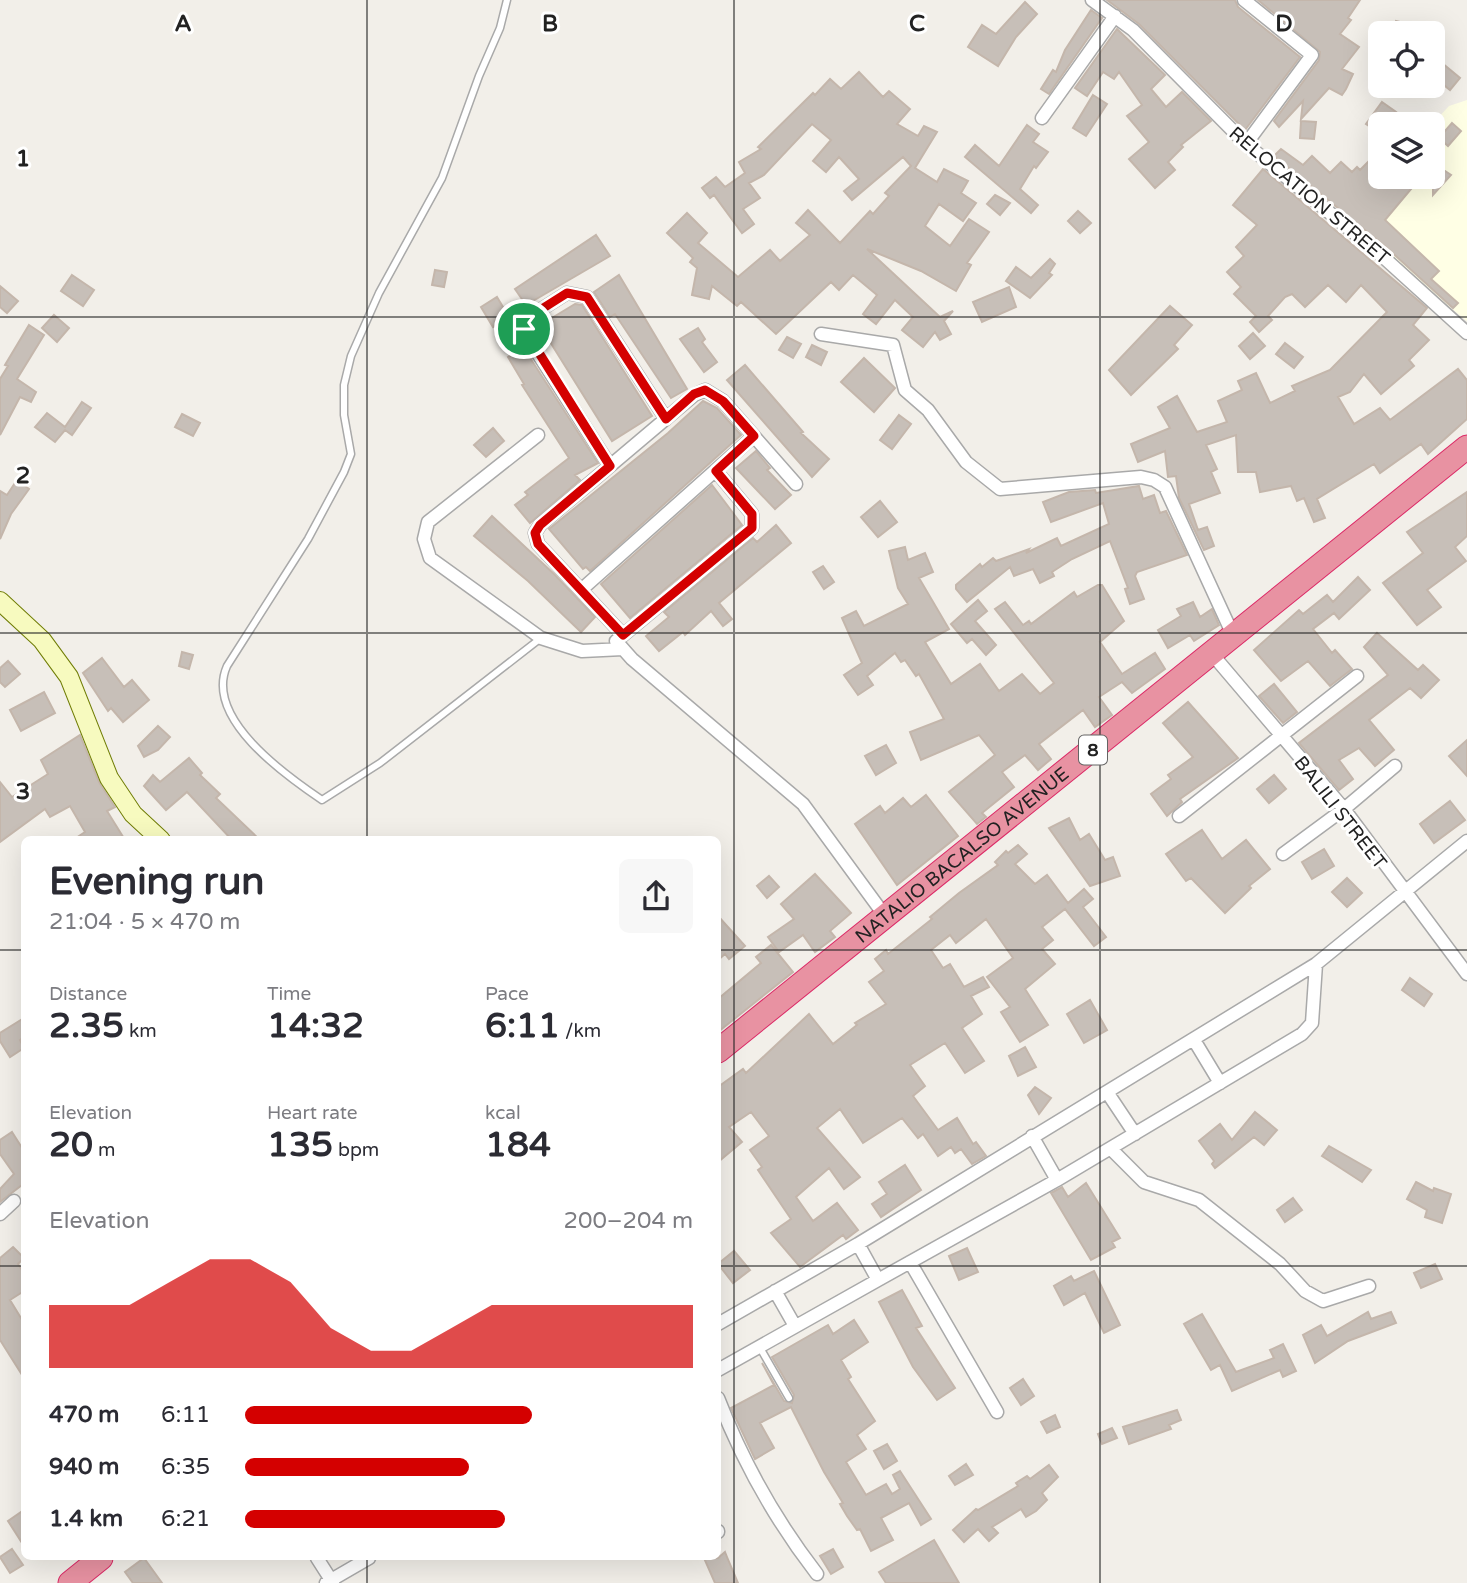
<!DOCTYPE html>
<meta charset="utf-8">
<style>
body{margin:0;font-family:"Varela Round",sans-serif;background:#f7f7f7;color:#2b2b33;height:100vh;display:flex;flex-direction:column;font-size:26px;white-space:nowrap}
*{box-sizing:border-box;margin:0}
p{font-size:23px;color:#7c7c81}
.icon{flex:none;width:38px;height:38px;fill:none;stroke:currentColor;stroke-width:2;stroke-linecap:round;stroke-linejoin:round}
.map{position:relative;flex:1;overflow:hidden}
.panel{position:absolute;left:21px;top:836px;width:700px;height:724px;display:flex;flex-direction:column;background:#fff;border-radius:10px;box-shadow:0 7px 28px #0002}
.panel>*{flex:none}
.controls{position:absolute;left:1368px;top:21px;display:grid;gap:14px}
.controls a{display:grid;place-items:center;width:77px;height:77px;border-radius:10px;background:#fff;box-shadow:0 7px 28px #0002;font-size:35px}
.pin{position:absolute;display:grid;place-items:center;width:60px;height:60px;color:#fff;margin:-30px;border:4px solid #fff;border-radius:50%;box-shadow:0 2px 7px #0007}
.round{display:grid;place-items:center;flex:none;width:74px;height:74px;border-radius:10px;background:#f7f7f7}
.summary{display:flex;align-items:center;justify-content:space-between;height:119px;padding:0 28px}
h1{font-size:38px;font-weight:800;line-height:52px}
.metrics{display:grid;grid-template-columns:repeat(3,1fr);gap:10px;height:119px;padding:7px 28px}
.metrics div{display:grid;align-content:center}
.metrics b{font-size:35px;font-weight:800}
.metrics small{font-size:19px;font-weight:400}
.metrics p{font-size:19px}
.chart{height:196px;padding:14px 28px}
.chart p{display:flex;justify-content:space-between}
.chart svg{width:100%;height:126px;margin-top:7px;fill:#d40000;opacity:.7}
ul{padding:0 28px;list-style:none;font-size:23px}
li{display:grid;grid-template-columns:112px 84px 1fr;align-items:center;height:52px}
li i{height:18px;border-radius:9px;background:#d40000}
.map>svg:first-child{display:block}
.education{fill:#ffffe5}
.building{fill:#c7bfb8;stroke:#c4b6ab;stroke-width:2}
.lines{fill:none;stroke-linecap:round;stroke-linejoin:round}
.lane-casing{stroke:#a9a9a9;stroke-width:9}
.street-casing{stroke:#a9a9a9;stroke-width:15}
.secondary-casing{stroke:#707d05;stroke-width:20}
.highway-casing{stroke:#dc2a67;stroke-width:25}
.lane{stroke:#fff;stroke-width:6}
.street{stroke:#fff;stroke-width:12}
.secondary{stroke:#f7fabf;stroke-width:18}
.highway{stroke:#e892a2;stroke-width:23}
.route-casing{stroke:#fff;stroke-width:14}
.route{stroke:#d40000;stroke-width:9}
.grid{fill:none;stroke:#222;stroke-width:2;stroke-opacity:0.55}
.labels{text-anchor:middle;stroke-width:6;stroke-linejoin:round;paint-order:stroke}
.shield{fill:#fff;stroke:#646464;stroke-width:2}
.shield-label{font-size:18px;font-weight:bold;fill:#222}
.street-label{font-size:19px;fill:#222;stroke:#fff}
.grid-label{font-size:23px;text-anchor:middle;font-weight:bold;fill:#222;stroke:#fff;stroke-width:6;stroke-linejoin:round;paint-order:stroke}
</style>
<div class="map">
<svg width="1467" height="1583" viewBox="0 0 1467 1583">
<rect width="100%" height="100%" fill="#f2efe9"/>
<path class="education" d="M1467,100v221l-126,-102 41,-42h51l-1,-53 17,-18z"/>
<path class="building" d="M1107,0h128l3,7 62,50 -55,73 -106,-106z
M1258,0h102l-12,18 3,2 -11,14 19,13 -17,22 11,5 -7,15 -4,6 -13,-7 -28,31 2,-18 -24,26 -5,-6 45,-61 1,-8z
M1025,2l12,12 -21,23 -18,29 -30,-19 14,-22 14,9z
M1091,10l11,8 -53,76 -8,-5 12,-19 3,2 9,-22z
M1396,21l33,8v4h-36z
M1117,29l48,46 -14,14 15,18 16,-15 29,29 -30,24 2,2 -15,15 7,8 -20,18 -26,-29 20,-17 -22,-26 15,-11 -23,-33 -5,7 -11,-7 -16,24 -12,-8z
M1442,63l18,15 -10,12 -17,-14z
M859,72l24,25 6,-6 21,18 -13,15 21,12 6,-10 13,6 -22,36 22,14 7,-13 24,12 -7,12 15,10 -13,18 -24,-17 -14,22 25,20 19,-27 20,13 -22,31 4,2 -15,26 -35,-20 -54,-22 73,68 13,-6 -9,10 7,13 -11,6 -5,-8 -12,15 -21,-17 11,-13 -18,-17 -19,24 -13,-10 14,-19 -24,-20 -14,15 -8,-8 -55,52 -35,-32 -4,4 -25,-20 -3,13 -17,-4 5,-27 -7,-6 3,-4 -26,-25 20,-20 20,20 -9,10 40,34 32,-27 10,11 30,-26 -14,-12 12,-13 32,33 30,-32 3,3 16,-18 -4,-3 26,-27 -8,-9 -51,43 -8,-9 15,-12 -20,-22 -13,15 -13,-11 18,-21 -19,-16 -48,51 -15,8 11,15 -17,11 11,15 -12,9 -28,-38 -4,3 -8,-10 14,-11 9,10 20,-14 -6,-11 22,-13 -3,-2 55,-54 2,2 15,-16 11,10z
M1093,95l14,9 -21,32 -13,-8z
M1382,102l14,10 -2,2 14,10h-27v10l-15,-10z
M1301,121l15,1 -2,17 -14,-1z
M1452,123l9,8 -13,15 -9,-8z
M1027,125l12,9 -6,8 15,10 -12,16 -2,-2 -14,23 18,16 -7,8 -66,-56 10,-12 24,21z
M1281,149l22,16 9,-9 18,17 11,-11 11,10 5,-5 3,3 21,-21v28l13,7 6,-7h33v-14l18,12 -18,20v-8l-12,-10 -36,43 54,51 -8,8 27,24 -5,5 -66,-60 -113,-92z
M1263,169l164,139 -14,17 16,15 -20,20 5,6 -33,28 -17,-20 -14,18 -12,5 16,27 26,-16 10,12 68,-51 9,11v39l-39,35 -7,-10 -41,29 -6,-9 -57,35 8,19 -11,4 -10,-24 -7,3 -6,-15 -31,6 -4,-20h-18l-2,-37 -30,10 11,24 -6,3 9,21 -31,11 9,26 9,-3 7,19 -10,4 -25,-52 -3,-22 -8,1 -3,-26 -27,11 -7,-18 39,-16 -12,-21 19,-11 20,36 30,-10 -9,-21 24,-11 -4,-9 18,-8 14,30 25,-12 -3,-5 38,-16 57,-58 -26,-27 -15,17 -18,-17 -23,22 -13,-13 -7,3 -17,19 4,4 -13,12 -9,-10 6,-6 -22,-22 7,-7 -14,-15 17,-16 -8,-9 21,-22 -24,-20z
M995,195l15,8 -10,12 -13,-11z
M1078,211l13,12 -11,10 -12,-12z
M596,235l14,21 -84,49 -11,-16z
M1050,259l5,5 -6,9 3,2 -22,23 -24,-17 10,-14 15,11z
M435,270l12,2 -3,15 -12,-2z
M72,275l22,15 -11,16 -22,-15z
M619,275l68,114 -16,9 -56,-84 -5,3 -16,-25z
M0,286l18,15 -11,12 -7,-6z
M1009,287l7,20 -34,15 -9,-20z
M497,297l12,20 -16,10 -12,-20z
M575,304l7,1 70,111 -40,25 -70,-112v-5z
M1170,306l22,19 -18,20 4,4 -47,46 -22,-25z
M54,315l15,13 -12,14 -15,-14z
M29,325l15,10 -27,44 19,13 -5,10 -11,-5 -20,38v-56l8,-13 -3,-1z
M698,328l7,11 -3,3 15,20 -13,10 -24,-33z
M1253,333l12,13 -15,13 -11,-13z
M787,337l14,7 -8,14 -14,-8z
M1285,343l18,14 -9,11 -18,-14z
M812,345l15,7 -6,13 -15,-8z
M523,347l75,116 -23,12 5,5 -50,43 -15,-18 13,-10 -3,-3 44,-34 -47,-73 2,-1 -16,-27z
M864,358l31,30 -21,24 -33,-30z
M745,365l58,67 -2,1 28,26 -17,18 -85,-97z
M703,401l14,7 24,27 -151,136 -4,-4 -3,2 -34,-40 119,-96z
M82,402l9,6 -19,27 -7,-5 -10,12 -20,-15 12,-14 18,14z
M182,414l18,9 -7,13 -18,-9z
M899,415l12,9 -19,25 -12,-9z
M493,428l11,13 -18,16 -12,-12z
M756,451l14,17 -3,2 24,25 -16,14 -39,-41z
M17,480l12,9 -18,25 -11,25v-48l7,4z
M712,485l30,40 -112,93 -29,-34z
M1139,486l4,13 11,-4 6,18 6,-2 21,44 -50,17 -2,4 9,23 -14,5 -5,-15 3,-1 -18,-47 -38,18 -20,13 2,4 -14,7 -7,-14 -19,7 -4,-9 -43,35 -11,-13v-4l24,-21 2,3 11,-9 3,3 33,-12 -3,4 31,-15 4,8 48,-22 -6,-21 -52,19 -8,-20 26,-10 26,-2 1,3z
M1467,492v44l-12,11 11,14 -39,29 14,17 -24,18 -34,-42 40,-30 -16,-21z
M880,501l17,21 -19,15 -17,-20z
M492,516l62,58 41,43 -14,15 -53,-51 -54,-45z
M776,525l15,18 -72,60 13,16 -9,7 -12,-15 -26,24 -2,-3 -24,19 -13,-15 23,-19 -5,-5 89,-74 4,4z
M905,547l3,13 17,-7 8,19 -14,6 30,51 -24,13 26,42 29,-20 19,27 23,-17 18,20 14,-11 -59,-74 10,-7 18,23 6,-4 2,3 43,-32 3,5 21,-12h4l22,36 -24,21 22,32 33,-21 10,16 -33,24 -10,-11 -23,15 13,18 -17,12 -12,-17 -44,34 12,15 -13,11 -13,-15 -23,17 12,15 -32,26 4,4 -9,7 -28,-32 46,-37 -16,-20 -58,25 -11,-28 34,-13 -25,-45 -3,2 -11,-16 -4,2 -6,-9 -28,23 6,9 -15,10 -14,-20 18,-12 -20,-45 14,-7 8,15 44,-22 -10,-16 -9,-37z
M823,566l11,16 -10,7 -11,-17z
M1358,577l12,13 -31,29 -5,-6 -21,16 19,24 3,-3 17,19 -22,17 -22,-25 -27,20 -27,-31 45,-40 4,4 24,-19 6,7z
M978,600l9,11 -12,10 21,24 -10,10 -14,-16 -5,4 -16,-19z
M1193,602l7,15 12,-8 7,16 -25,16 -4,-6 -22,13 -10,-18 23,-14 -4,-7z
M1377,633l41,37 5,-5 16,15 -18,18 -11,-10 -41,32 25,30 -19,16 -16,-18 -20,12 14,19 -14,11 -40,-47 89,-68 -24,-28z
M182,652l11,3 -4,14 -10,-3z
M102,658l22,29 8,-7 17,20 -26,22 -12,-14 -3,3 -25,-38z
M8,661l12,13 -15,13 -5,-5v-14z
M1274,684l23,28 -14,11 -24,-27z
M44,692l11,21 -34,18 -11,-21z
M1188,702l50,56 -58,41 2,3 -15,14 -16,-22 20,-15 -3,-4 25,-18 -30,-34z
M158,726l12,11 -12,13 -14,7 -6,-11z
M80,735l19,47 16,25 -8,4 18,29h-52l12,-8 -15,-26 -20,11 -5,-8 -45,33v-60l12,15 36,-23 -7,-14z
M1467,740v36l-18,-20z
M886,745l10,18 -20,12 -11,-19z
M189,758l13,15 -2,2 20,19 -4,4 44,42h-28l-45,-48 -21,18 -22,-24 9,-11 7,7z
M1274,775l12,14 -17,14 -12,-14z
M926,795l32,41 -61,49 -42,-61 25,-18 5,7 18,-15 8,9z
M1450,801l15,19 -31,23 -14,-19z
M1069,818l11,22 9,-6 16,26 8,-3 7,19 -30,10 -41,-58z
M1202,830l20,29 24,-19 24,29 -21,17 2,2 -26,25 -34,-35 -5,3 -20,-27z
M1018,845l9,9 -12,10 20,20 12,-9 21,28 16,-14 9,10 -10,8 23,30 -12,9 -29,-37 -23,18 11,13 -11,9 13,15 -30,25 23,36 -28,17 -19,-30 9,-5 -23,-30 26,-19 -27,-39 -30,24 -6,-8 -19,15 12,18 7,-4 14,23 19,-10 6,10 -18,9 11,18 -20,14 22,33 -19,12 -20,-30 -35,22 15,21 -12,10 25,34 19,-12 16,26 3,-2 10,14 -14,8 -11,-15 -6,4 -4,-6 -13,9 -15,-22 -5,4 -16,-20 -39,25 -23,-34 -23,19 43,49 -16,12 -15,-21 -33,29 17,24 24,-18 21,27 -12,9 -3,-4 -43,32 -29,-34 20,-14 -33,-49 4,-3 -12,-17 19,-14 -18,-24 -22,15 13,15 -24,20v-75l25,-18 3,4 63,-59 24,30 24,-19 -2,-2 31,-19 -17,-22 15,-11 -9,-12 11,-9 2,4 44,-35 -2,-2 29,-24 39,-28 -3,-3 11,-11 2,2z
M1324,849l10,17 -22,13 -10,-17z
M815,874l36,39 -21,18 5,6 -20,15 -12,-17 -24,17 -11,-15 26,-18 -13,-15z
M769,876l10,11 -12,11 -10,-12z
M1347,878l15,15 -15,14 -15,-15z
M718,916l27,30 -16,13 -4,-5 -7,6z
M771,945l22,27 -75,60v-33l43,-36 -5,-6z
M1410,978l22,16 -8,12 -22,-16z
M1090,1000l17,30 -23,13 -17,-29z
M24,1018v19l-4,3 4,8 -14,9 -10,-16v-8z
M1025,1047l11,20 -18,9 -9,-20z
M1035,1087l16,11 -12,16 -11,-19z
M1255,1112l22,18 -13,15 -10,-8 -39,31 -3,-4 2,-3 -15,-20 21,-17 12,16z
M12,1132l12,19v38l-2,-4 -22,17v-13l14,-15 -14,-20v-14z
M1329,1146l42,24 -9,12 -40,-26z
M905,1165l16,25 -40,27 -9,-13 15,-10 -8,-12z
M1416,1182l17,9 1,-3 17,6 -9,29 -17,-6 2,-7 -20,-11z
M1086,1183l34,55 -8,4 3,5 -24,13 -40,-67 11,-6 6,10z
M1293,1198l9,12 -17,12 -8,-12z
M13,1247l11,11 -6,6 6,9v18l-14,9 14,23v55l-24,-38v-82z
M967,1248l11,24 -19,8 -10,-24z
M734,1251l16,19 -17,13 -15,-19z
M1435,1264l7,15 -21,9 -7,-15z
M1094,1271l26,54 -16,8 -19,-40 -21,12 -10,-19 17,-10 3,5z
M902,1290l20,36 -6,2 39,60 -18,12 -24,-33 -34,-65z
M1368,1312l3,7 20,-7 5,11 -48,18 -33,22 -12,-28 18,-10 6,11z
M1202,1314l34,58 38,-14 -4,-8 13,-6 13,27 -13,6 -3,-7 -48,21 -12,-26 -9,5 -27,-46z
M854,1320l14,22 -27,18 10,17 -3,2 27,42 -18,14 9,14 -20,13 20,33 20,-11 6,10 8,-5 -7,-14 7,-4 31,48 -10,6 -12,-22 -28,15 12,22 -22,11 -11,-22 -3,1 -10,-14 -7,-12 3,-1 -19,-31 -33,-65 -31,16 14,25 -19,11 -24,-51 43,-23 -12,-22 22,38 8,2 2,-8 -22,-38 56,-32 5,9z
M1023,1379l11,17 -13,9 -11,-17z
M1177,1410l4,10 -12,5 2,4 -42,15 -6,-17z
M1055,1415l5,12 -13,6 -6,-11z
M1112,1428l5,10 -15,6 -4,-10z
M887,1444l10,17 -13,8 -10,-18z
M966,1464l7,11 -18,10 -6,-9z
M1049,1465l9,12 -16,16 5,7 -11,11 -10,6 -5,-8 -29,18 6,6 -9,8 -11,-12 -14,13 -11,-12 23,-21 2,1 40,-24 -2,-3 11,-7 3,3z
M24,1510v36l-16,-25z
M934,1540l25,43h-73l-7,-11z
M12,1549l11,16 -13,8 -10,-16z
M833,1549l10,18 -12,7 -11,-18z
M725,1552l2,5 11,26h-23l-11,-25h14z
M144,1558l18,25h-29l-8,-11z"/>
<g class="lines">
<defs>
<path id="lane" d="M507,0l-7,28 -21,48 -37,102 -63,115 -28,63 -7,29v30l7,39 -7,18 -36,67 -81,127c-23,52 58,109 95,134l58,-37 161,-125
M759,1346l30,52"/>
<path id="street" d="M1092,0l41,30 113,114 135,111 86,78
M1244,0l68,55 -66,89
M1042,118l73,-102
M821,334l72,11 12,45 23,20 38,52 34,27 141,-12 13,3 11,7 68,148
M538,435l-110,87 -4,17 6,19 111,80 41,13 41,-2
M610,466l-82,-128 -4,-9 2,-10 41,-26 20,4 79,122
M716,471l36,43v14l-136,113 16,18 171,145 82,112
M581,590l173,-154
M623,635l-85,-91 -3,-11 5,-8 154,-130 11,-5 18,11 73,83
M1212,654l132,155 123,165
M1179,816l178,-140
M1283,854l61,-45 51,-43
M1194,1040l26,43
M1107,1092l28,42
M1111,1149l33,33 55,18 81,64 25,27 18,10 46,-15
M1057,1180l245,-146 10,-11 4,-59
M0,1214l14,-13
M858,1244l20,36 179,-100 -25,-44
M910,1262l87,150
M775,1291l20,35
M718,1324l140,-80 458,-280 151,-123
M718,1370l160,-90
M718,1398c24,62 58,123 99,176
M718,1531v1
M317,1558l16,25
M326,1583l43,-25"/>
<path id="secondary" d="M0,601l42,39 27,37 40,101 24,36 28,26"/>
<g id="highway">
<path id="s1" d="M718,1051l749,-604"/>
<path d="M70,1583l31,-25"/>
</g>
</defs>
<use href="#lane" class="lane-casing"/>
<use href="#street" class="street-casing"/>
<use href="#secondary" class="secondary-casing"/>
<use href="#highway" class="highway-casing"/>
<use href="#lane" class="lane"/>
<use href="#street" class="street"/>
<use href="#secondary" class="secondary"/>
<use href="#highway" class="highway"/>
</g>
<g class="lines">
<defs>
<path id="route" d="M567,293l20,4 79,122 28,-25 11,-4 18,11 31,35 -38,35 36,43v14l-129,107 -85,-91 -3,-11 5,-8 70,-59 -86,-137 2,-10z"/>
</defs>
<use href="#route" class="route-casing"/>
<use href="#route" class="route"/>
</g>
<path class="grid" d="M367,0v840M734,0v1583M1100,0v1583M0,317h1467M0,633h1467M0,950h24M718,950h749M0,1266h24M718,1266h749M367,1558v25"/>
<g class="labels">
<rect class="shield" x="1079" y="735.5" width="28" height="29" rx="5"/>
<g class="shield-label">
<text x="1093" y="756">8</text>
</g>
<g class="street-label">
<text transform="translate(1310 195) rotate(40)" y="7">RELOCATION STREET</text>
<text transform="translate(1341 812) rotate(52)" y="7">BALILI STREET</text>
<text dy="7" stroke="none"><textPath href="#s1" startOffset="313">NATALIO BACALSO AVENUE</textPath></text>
</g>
</g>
<g class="grid-label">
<text x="183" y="31">A</text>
<text x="550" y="31">B</text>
<text x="917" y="31">C</text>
<text x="1284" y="31">D</text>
<text x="23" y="166">1</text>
<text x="23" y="483">2</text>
<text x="23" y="799">3</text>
</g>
</svg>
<div class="controls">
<a><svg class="icon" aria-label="locate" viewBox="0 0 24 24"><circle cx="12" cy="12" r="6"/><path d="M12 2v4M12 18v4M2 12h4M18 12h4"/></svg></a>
<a><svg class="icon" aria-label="layers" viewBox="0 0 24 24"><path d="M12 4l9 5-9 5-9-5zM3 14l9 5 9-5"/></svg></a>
</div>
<div class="pin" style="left:524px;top:329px;background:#1e9e55"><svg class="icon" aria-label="arrive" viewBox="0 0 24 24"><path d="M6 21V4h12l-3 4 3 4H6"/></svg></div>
<section class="panel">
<div class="summary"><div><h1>Evening run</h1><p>21:04 · 5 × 470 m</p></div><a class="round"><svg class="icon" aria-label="share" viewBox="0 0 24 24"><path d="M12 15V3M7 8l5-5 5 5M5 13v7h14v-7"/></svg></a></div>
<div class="metrics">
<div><p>Distance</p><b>2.35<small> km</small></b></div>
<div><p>Time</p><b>14:32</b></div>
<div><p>Pace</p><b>6:11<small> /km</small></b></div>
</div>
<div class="metrics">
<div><p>Elevation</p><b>20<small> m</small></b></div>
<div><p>Heart rate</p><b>135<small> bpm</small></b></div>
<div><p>kcal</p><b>184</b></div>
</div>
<div class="chart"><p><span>Elevation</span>200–204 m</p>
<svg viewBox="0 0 160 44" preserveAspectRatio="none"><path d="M0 44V22L10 22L20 22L30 14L40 6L50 6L60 14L70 30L80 38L90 38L100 30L110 22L120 22L130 22L140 22L150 22L160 22V44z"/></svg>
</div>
<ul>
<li><b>470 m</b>6:11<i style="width:64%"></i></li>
<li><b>940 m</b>6:35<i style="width:50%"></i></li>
<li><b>1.4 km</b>6:21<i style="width:58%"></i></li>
</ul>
</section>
</div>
